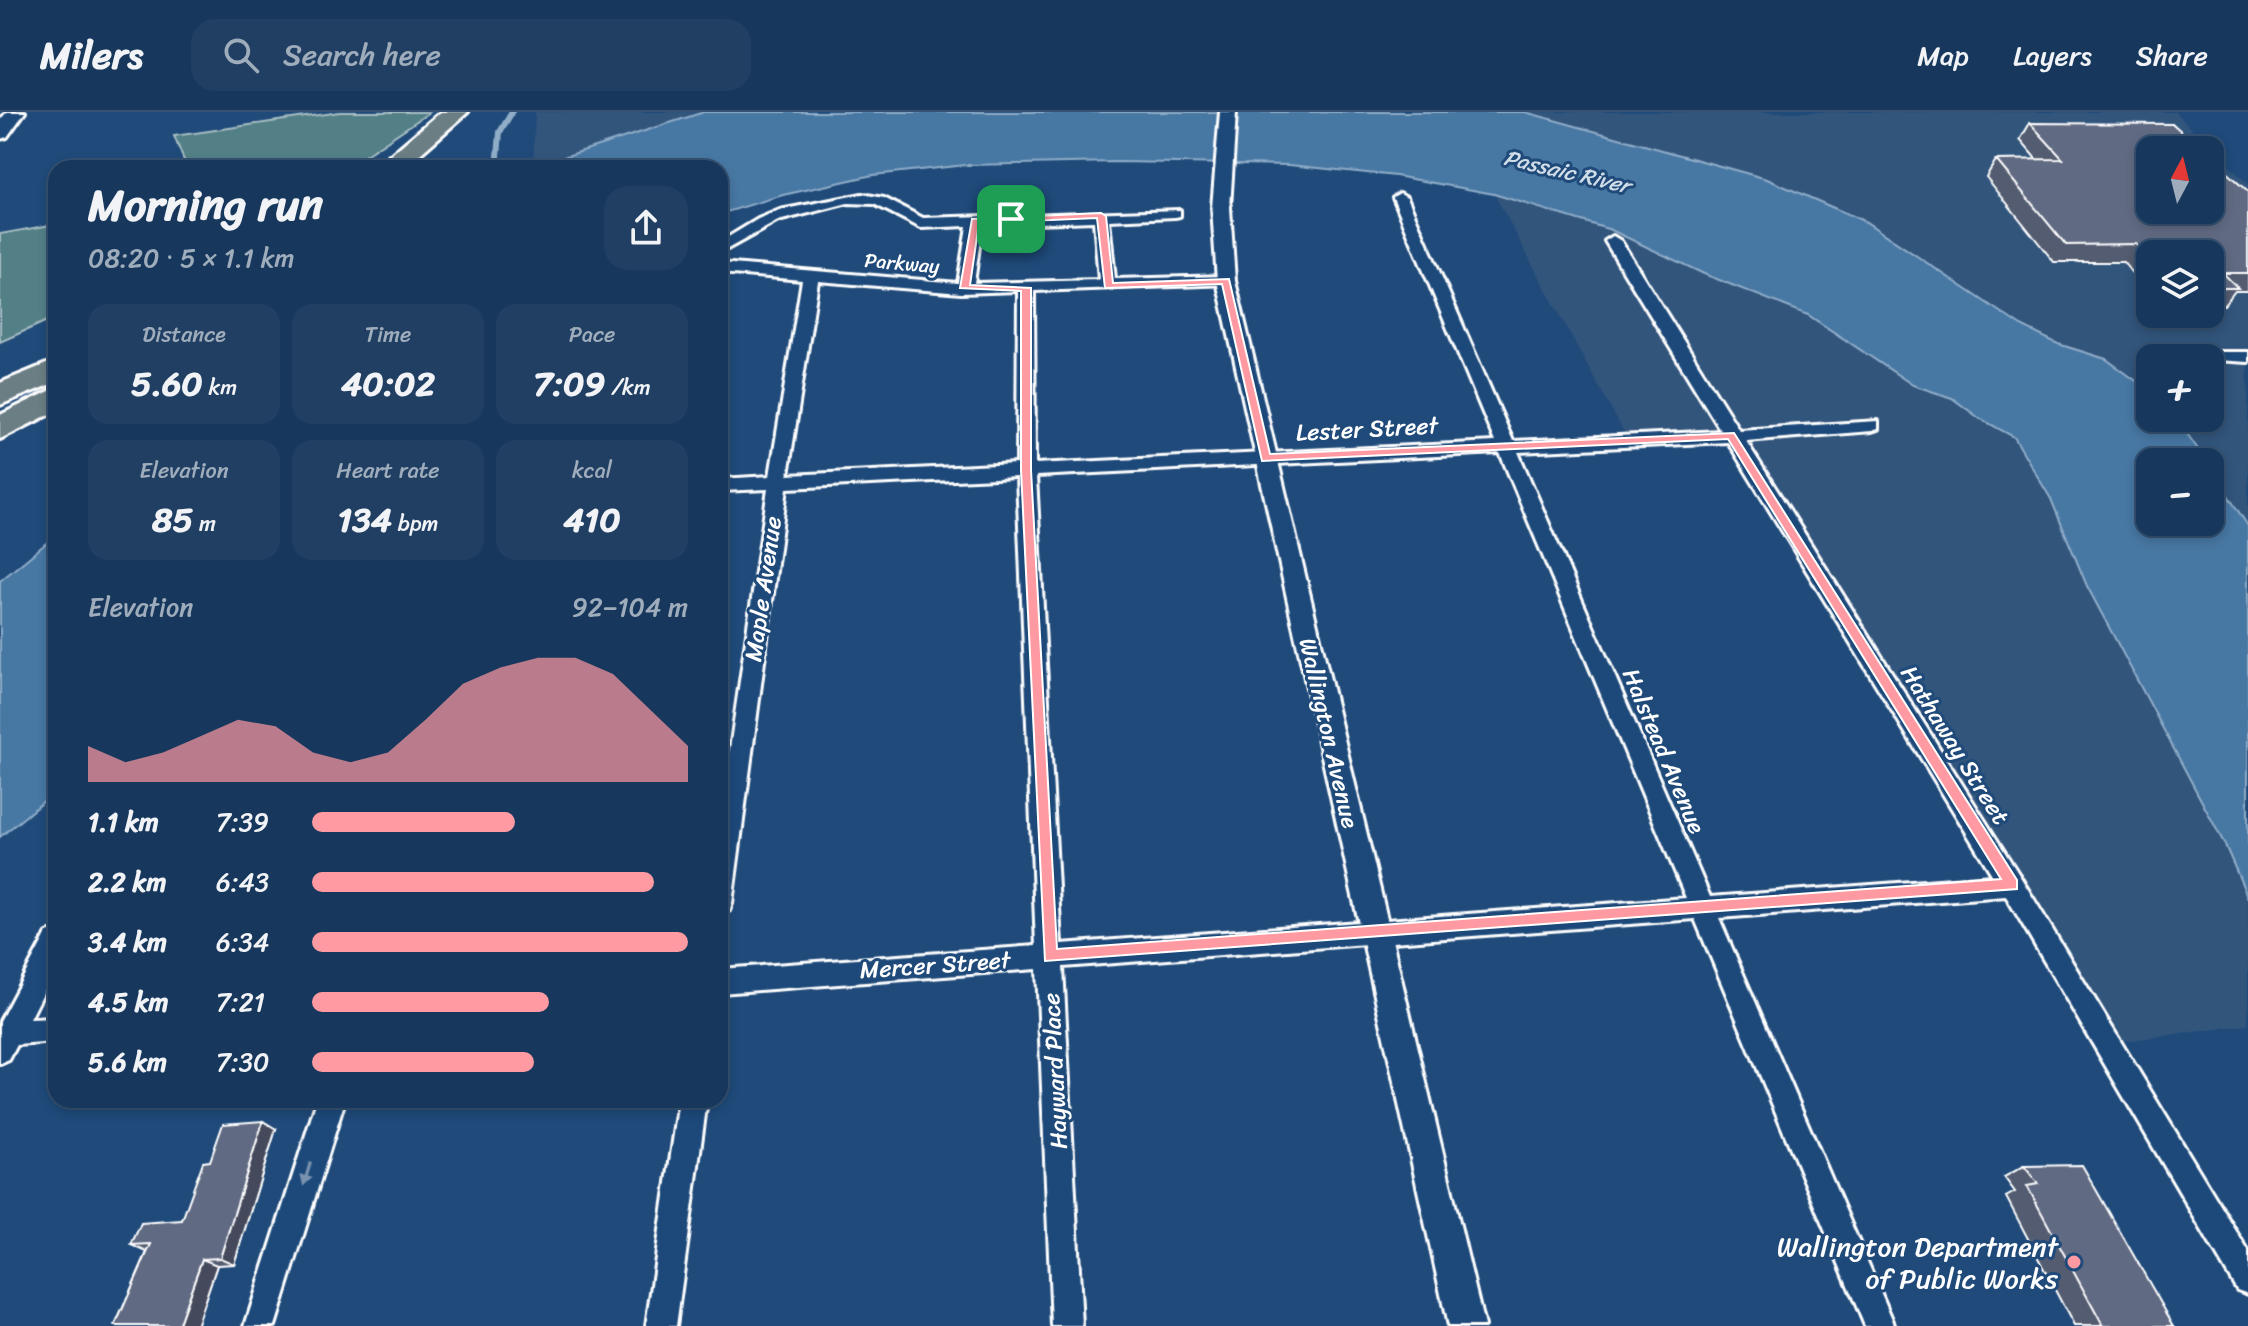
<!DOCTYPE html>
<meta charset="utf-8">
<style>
body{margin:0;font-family:Sriracha,sans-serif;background:#203f62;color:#f1f3f6;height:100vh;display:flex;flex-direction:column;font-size:30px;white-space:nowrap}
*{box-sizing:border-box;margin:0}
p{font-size:26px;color:#9eacbb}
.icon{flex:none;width:44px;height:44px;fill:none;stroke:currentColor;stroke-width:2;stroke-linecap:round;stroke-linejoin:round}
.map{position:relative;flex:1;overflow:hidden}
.panel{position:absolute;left:48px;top:48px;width:680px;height:948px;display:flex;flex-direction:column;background:#17385c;border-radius:24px;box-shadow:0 4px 12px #0003,0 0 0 2px #365272}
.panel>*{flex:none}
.needle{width:52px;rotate:7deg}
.tools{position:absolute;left:2136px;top:24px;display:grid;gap:16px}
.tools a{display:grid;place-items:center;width:88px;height:88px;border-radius:16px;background:#17385c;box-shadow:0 4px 12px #0003,0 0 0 2px #365272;font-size:40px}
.pin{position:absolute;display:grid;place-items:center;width:68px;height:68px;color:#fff;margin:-34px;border-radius:16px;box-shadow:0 4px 12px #0006}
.round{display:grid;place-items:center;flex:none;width:84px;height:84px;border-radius:24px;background:#203f62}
.head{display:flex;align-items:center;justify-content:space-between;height:136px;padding:0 40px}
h1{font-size:44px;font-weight:800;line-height:60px}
.figures{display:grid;grid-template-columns:repeat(3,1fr);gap:12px;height:136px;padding:8px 40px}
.figures div{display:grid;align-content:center;border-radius:20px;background:#203f62;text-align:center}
.figures b{font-size:34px;font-weight:800}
.figures small{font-size:22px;font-weight:400}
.figures p{font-size:22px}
.chart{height:224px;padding:16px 40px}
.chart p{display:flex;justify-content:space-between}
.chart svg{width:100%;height:144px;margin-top:8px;fill:#ff9aa2;opacity:.7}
ul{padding:0 40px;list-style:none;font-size:26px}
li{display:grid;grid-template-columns:128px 96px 1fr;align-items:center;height:60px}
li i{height:20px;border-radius:10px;background:#ff9aa2}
header{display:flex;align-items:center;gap:48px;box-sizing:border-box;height:112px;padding:0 40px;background:#17385c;border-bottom:2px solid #365272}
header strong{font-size:38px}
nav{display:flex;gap:44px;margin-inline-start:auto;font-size:28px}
.search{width:560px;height:72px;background:#203f62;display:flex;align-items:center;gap:20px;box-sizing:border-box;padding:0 28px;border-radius:24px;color:#9eacbb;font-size:30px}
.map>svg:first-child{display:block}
.built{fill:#33547c;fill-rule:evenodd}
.green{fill:#537f87;stroke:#a9bfc3;stroke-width:2}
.water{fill:#4677a3;stroke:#90adc8;stroke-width:2}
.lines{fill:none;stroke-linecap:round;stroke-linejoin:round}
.stream{stroke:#90adc8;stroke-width:6}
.minor-casing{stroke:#fff;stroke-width:6}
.tertiary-casing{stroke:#fff;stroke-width:6}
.secondary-casing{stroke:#fff;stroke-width:6}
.motorway-casing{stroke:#fff;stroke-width:6}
.minor{fill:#1f4a7a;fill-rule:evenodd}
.tertiary{fill:#1f4a7a;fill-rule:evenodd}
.secondary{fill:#1f4a7a;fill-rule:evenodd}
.motorway{fill:#6b7e84;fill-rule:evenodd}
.wall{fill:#535b70;stroke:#fff;stroke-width:2}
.shaded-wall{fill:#444a5b;stroke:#fff;stroke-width:2}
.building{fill:#616a82;stroke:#fff;stroke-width:2}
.oneway{fill:#7992af}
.route{fill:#ff9aa2;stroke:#fff;stroke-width:2;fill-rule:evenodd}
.poi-dot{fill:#ff9aa2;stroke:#1f4a7a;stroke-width:3}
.labels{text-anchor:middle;stroke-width:6;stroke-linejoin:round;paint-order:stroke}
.far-street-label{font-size:20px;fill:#fff;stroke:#1f4a7a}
.far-water-label{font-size:22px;font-style:italic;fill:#d1dde8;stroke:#1f4a7a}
.street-label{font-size:24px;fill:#fff;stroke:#1f4a7a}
.near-poi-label{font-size:28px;fill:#fff;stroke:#1f4a7a;text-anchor:end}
</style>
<header>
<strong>Milers</strong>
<div class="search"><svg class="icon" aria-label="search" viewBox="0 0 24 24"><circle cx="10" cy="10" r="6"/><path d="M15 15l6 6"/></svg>Search here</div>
<nav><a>Map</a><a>Layers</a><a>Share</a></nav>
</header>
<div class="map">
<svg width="2248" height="1214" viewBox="0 0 2248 1214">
<rect width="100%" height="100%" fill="#1f4a7a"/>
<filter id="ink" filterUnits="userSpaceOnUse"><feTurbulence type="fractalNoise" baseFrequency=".0125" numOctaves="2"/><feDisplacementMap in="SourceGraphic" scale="16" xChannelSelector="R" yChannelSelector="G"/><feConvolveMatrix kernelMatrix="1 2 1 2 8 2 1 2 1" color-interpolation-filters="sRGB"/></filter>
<g filter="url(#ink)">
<path class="built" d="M535,0h169l-171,54z
M1525,0h650l73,72v342l-38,-58v-6l-34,-44h34v-60h-60v33l-44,-32 -48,-15 -37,-18 -155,-104 -99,-43zM2150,38h60v60h-60zM2150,142h60v60h-60z
M1494,82l117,36 93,44 104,41 105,70 39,13 27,20 35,19 37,62 36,87 138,259 23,53v127l-133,17 -375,-611 -113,7z"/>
<path class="green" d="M340,0h90l-84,56h-74l5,-5 -18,5h-72l-13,-32z
M56,112v93l-56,25v-108z"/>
<path class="water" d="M704,0h821l242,67 99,43 155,104 37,18 48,15 44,32v27h26l31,44h-57v60h60v-54l38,58v372l-23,-53 -138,-259 -36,-87 -37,-62 -35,-19 -27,-20 -39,-13 -105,-70 -104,-41 -93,-44 -117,-36 -98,-18 -107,-11 -171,-3 -152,3 -93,10 -90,20 -63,19v-46h-191z
M56,423v256l-56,46v-256z"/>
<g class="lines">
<path class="stream" d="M497,56l3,-36 12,-20"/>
<defs>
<path id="minor" d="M1400,81l7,4 106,244 208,-10 -116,-190 8,-5 8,5 118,189 139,-9v8l-6,2 -126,10 275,437 227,373v43l-11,-4 -231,-394 -287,22 176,408h-30l-170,-407 -632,48 19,359h-30l-15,-357 -317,24v-24l316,-23 -19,-469 -230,11 -55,415 -3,8 -9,3v-96l48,-329 -48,2v-12l50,-3 32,-196 -82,-7v-10l238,20 9,-57 -46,2 -47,-24 -26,-1 -70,18 -58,32v-11l38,-23 22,-9 82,-16 22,4 39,20 257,-8v6l-5,1 -66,3 6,59 111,-3 6,2v6l-198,7 1,173 460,-22 -102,-245zM1094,109l5,59 -125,3 8,-58zM818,169l143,12 57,-2 -1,173 -229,11zM1728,330l265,434 -283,21 -192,-445zM1500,341l186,445 -625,46 -25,-468z
M2191,240h57v10l-65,-4z
M56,818v37l-26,52 26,-1v24l-39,3 -8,15 -9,4v-43l47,-88z
M317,988h28l-70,226h-30z
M679,988h28l-31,226h-30z"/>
<path id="tertiary" d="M1220,0h16l-6,96 5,73 249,1045h-36l-231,-1045 -5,-73z"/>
<path id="secondary" d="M7,0h18l-18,25 -7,2v-19z"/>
<path id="motorway" d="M441,0h27l-64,56h-29z
M56,248v22l-56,23v-22z
M56,276v23l-56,28v-24z"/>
</defs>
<use href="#minor" class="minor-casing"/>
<use href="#tertiary" class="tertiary-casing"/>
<use href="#secondary" class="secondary-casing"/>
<use href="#motorway" class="motorway-casing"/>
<use href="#minor" class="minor"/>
<use href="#tertiary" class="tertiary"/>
<use href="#secondary" class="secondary"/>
<use href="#motorway" class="motorway"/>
</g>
<path class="wall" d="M2030,11l218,69v99h-13l-11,14 -14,1v-52h-60v42l-27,-34h-69l-68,-85 10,-17h41l-17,-20z
M276,1017l-42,135 -17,1 -21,61h-81l32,-74 -16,-7 51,-25 28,-59z
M2024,1054l150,160h-100l-68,-129 9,-5 -11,-15z"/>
<path class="shaded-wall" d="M263,1009l13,8 -42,135 -14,-6z
M202,1147l15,6 -21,61h-18z"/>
<path class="building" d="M2030,11l143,1 29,26h-52v60h60v-53l38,35v81h-25l15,15h-28v-34h-60v8l-14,-18 -70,1 -70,-85 67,-1z
M263,1009l-43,137 -18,1 -24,67h-63l36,-82 -20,1 10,-22 41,-3 21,-58 7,-1 13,-37z
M2082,1053l92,161h-71l-76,-140 11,-2 -14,-18z"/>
<defs><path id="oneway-solid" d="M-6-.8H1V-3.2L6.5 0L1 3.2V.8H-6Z" transform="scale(2)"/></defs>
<use class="oneway" href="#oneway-solid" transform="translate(307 1062) rotate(107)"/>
</g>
<path class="route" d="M1101,101l5,3 7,67 116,-4 41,175 464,-21 283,447v9l-972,72 -24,-491v-179l-61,-3 12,-69zM1097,106l8,70 117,-4 40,177 466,-22 273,440 -944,70 -26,-479v-182l-61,-3 9,-62z"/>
<circle class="poi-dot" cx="2074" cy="1150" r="8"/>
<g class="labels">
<g class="far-street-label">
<text transform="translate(902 151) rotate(5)" y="7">Parkway</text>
</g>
<g class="far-water-label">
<text transform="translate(1567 59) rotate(13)" y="8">Passaic River</text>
</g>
<g class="street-label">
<text transform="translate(1367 317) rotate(-3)" y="8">Lester Street</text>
<text transform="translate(763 477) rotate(-82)" y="8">Maple Avenue</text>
<text transform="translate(1329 621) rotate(77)" y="8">Wallington Avenue</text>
<text transform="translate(1955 633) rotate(58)" y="8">Hathaway Street</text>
<text transform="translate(1664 639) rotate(67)" y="8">Halstead Avenue</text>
<text transform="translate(935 853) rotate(-4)" y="8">Mercer Street</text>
<text transform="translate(1055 959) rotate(-93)" y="8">Hayward Place</text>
</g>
<g class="near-poi-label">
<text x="2058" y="1144">Wallington Department<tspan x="2058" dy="32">of Public Works</tspan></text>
</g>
</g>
</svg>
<div class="tools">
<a><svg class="needle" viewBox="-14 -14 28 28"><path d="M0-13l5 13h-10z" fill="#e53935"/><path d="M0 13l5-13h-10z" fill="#9eacbb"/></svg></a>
<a><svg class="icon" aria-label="layers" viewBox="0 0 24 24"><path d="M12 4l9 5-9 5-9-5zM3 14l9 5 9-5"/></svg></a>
<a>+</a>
<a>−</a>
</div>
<div class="pin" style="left:1011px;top:107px;background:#1e9e55"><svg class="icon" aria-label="arrive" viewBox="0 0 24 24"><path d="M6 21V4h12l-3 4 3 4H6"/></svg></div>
<section class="panel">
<div class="head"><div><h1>Morning run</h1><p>08:20 · 5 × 1.1 km</p></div><a class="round"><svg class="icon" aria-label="share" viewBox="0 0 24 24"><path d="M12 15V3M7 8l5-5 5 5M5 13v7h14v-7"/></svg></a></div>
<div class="figures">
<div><p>Distance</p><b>5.60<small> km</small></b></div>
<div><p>Time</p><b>40:02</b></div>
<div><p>Pace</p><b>7:09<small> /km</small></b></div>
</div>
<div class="figures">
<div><p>Elevation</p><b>85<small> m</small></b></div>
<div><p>Heart rate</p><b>134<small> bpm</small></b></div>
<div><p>kcal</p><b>410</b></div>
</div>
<div class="chart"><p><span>Elevation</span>92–104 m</p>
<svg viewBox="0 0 160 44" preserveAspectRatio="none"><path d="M0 44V33L10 38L20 35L30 30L40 25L50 27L60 35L70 38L80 35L90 25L100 14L110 9L120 6L130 6L140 11L150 22L160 33V44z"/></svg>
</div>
<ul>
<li><b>1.1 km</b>7:39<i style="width:54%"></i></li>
<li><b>2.2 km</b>6:43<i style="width:91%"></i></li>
<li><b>3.4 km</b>6:34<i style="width:100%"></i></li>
<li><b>4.5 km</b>7:21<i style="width:63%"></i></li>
<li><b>5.6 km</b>7:30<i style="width:59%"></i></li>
</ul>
</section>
</div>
